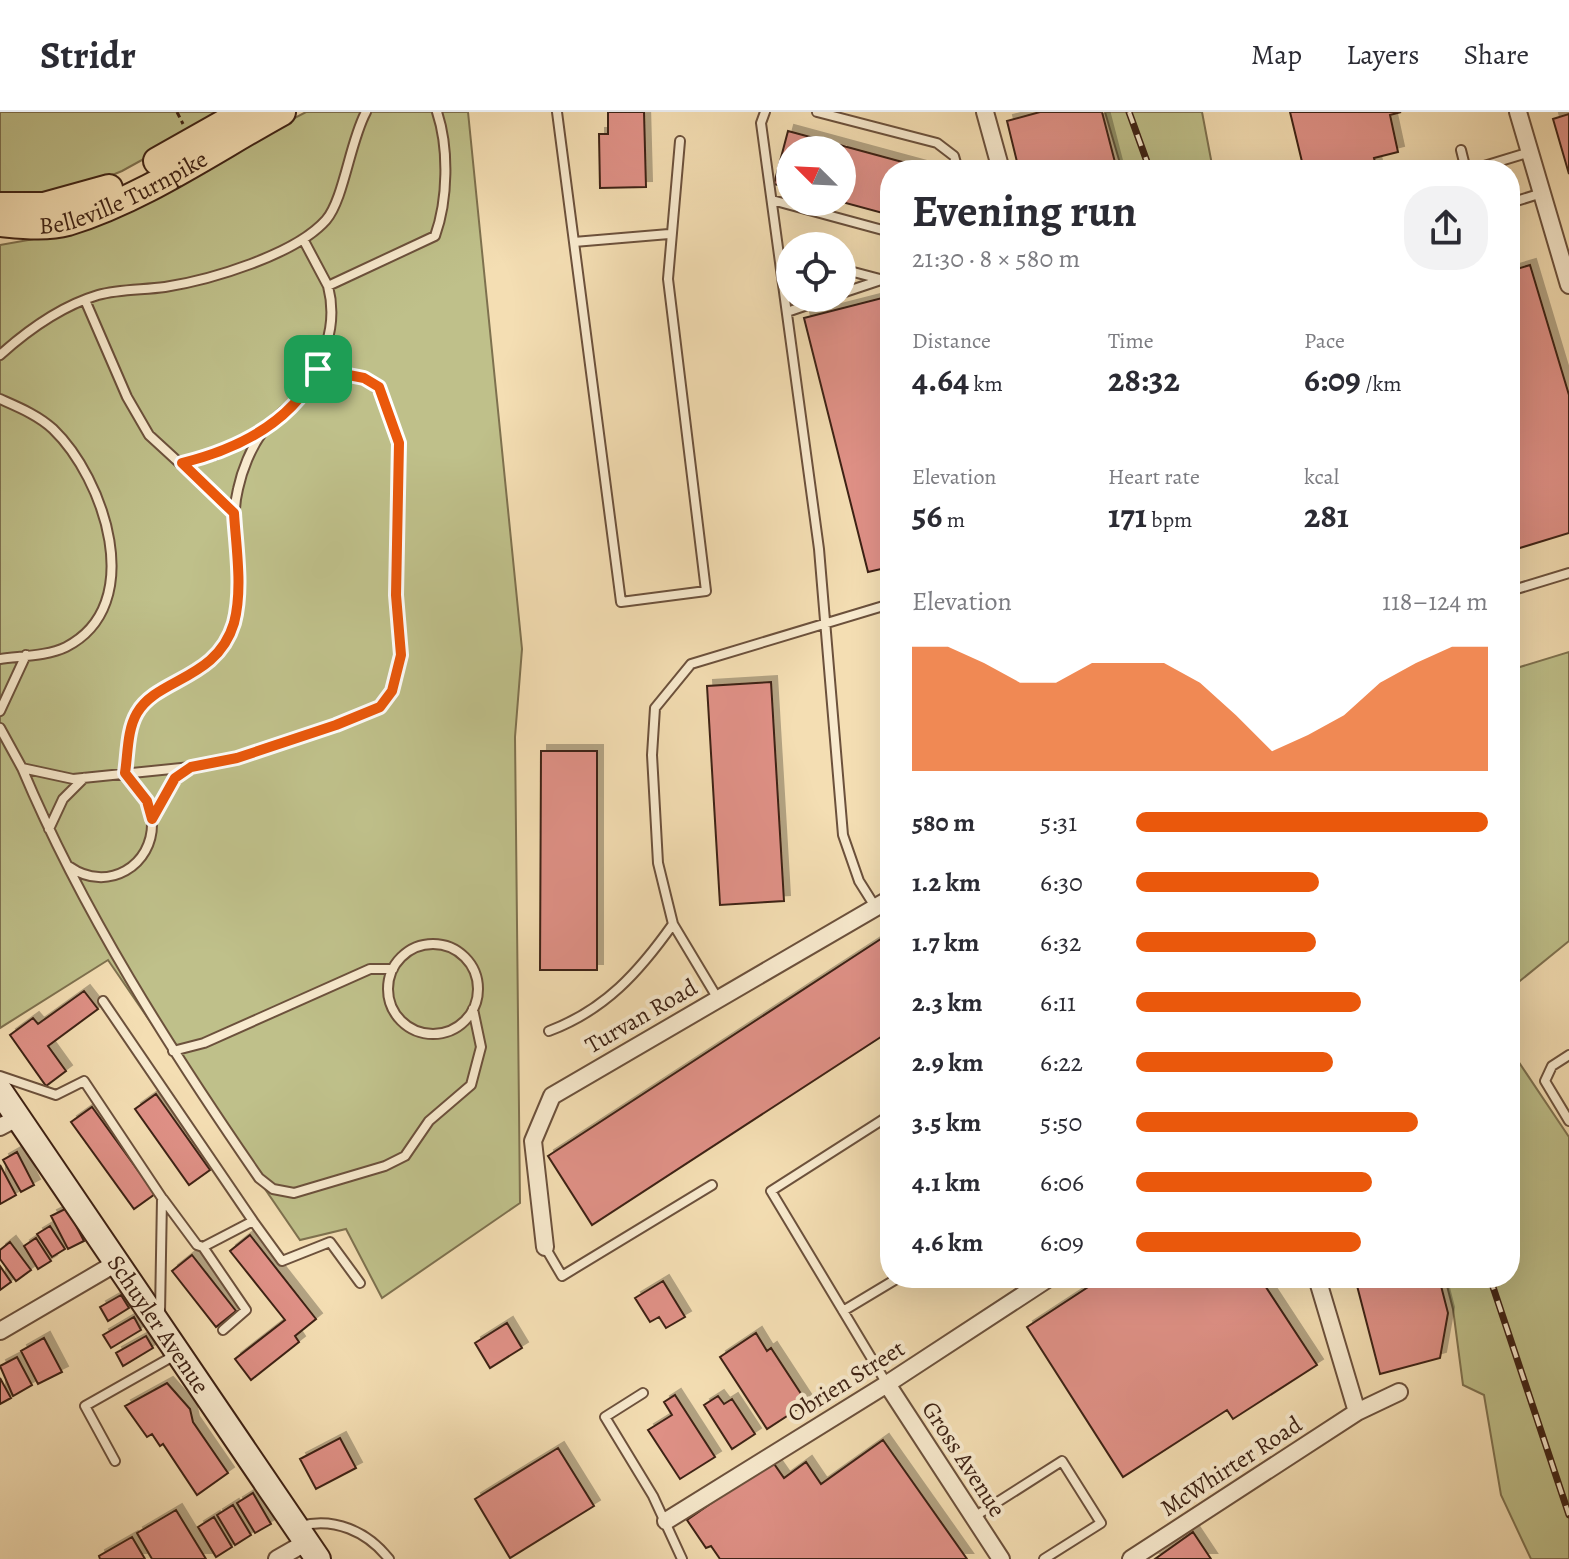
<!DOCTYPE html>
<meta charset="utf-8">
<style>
body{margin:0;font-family:Alegreya,serif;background:#f2f2f3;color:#2b2b33;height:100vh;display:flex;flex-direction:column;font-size:30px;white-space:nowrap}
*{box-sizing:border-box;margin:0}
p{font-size:26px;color:#7c7c81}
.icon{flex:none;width:44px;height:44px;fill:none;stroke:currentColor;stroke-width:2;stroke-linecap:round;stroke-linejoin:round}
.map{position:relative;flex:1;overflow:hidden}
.details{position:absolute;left:880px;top:48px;width:640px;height:1128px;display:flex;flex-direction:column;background:#fff;border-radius:32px;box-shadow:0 8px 32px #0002}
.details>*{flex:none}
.needle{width:52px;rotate:294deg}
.controls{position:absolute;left:776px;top:24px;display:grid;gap:16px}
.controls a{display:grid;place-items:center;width:80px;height:80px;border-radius:50%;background:#fff;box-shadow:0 8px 32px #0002;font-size:40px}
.pin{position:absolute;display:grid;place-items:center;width:68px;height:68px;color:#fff;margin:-34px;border-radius:16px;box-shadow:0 4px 12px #0006}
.round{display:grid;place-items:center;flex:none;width:84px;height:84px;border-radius:32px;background:#f2f2f3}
.summary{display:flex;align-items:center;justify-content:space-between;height:136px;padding:0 32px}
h1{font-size:44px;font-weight:700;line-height:60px}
.metrics{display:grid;grid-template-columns:repeat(3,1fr);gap:12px;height:136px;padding:8px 32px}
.metrics div{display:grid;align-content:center}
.metrics b{font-size:34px;font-weight:700}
.metrics small{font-size:22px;font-weight:400}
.metrics p{font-size:22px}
.chart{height:224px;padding:16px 32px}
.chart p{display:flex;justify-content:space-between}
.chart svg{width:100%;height:144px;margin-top:8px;fill:#ea580c;opacity:.7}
ul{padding:0 32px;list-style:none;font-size:26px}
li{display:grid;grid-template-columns:128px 96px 1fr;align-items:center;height:60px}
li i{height:20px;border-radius:10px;background:#ea580c}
header{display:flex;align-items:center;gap:48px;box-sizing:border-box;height:112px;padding:0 40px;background:#fff;border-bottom:2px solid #e1e1e2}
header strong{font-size:38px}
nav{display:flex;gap:44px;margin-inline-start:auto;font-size:28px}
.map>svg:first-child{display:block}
.green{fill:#bfc08a;stroke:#7e714f;stroke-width:2}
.building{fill:#e09187;stroke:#3e2214;stroke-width:2;filter:url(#shadow)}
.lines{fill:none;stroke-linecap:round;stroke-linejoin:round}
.lane-casing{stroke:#6c513c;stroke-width:12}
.street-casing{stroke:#6c513c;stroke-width:20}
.secondary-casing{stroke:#3e2214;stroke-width:28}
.primary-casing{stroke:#3e2214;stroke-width:30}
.path{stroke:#3e2214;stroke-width:3;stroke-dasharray:6 4;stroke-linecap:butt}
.lane{stroke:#f8eace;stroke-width:8}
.street{stroke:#f8eace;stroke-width:16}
.secondary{stroke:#f8eace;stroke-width:24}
.primary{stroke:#f4deb3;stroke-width:26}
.rail-casing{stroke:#3e2214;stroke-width:7}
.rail{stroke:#f8eace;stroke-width:4;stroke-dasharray:12;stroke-linecap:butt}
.route-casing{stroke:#fff;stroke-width:16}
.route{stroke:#ea580c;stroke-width:10}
.labels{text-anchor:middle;stroke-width:8;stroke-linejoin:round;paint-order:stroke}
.street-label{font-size:24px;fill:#3e2214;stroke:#f8eace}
</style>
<header>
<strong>Stridr</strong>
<nav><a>Map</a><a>Layers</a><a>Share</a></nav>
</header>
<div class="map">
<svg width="1569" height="1447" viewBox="0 0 1569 1447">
<defs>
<filter id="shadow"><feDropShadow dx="6" dy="-6" stdDeviation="0" flood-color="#0004"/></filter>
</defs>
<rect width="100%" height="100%" fill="#f4deb3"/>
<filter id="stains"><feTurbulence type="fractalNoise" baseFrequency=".0025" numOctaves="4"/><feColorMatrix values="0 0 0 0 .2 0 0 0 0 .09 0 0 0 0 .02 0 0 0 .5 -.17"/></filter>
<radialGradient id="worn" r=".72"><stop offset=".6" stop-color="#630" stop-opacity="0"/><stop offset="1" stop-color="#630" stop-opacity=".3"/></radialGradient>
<path class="green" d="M0,0h229l-107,59 -51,21 -71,4z
M306,0h162l54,537 -7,88 5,466 -138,95 -36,-69 -46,11 -192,-280 -108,68v-783l62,-11 73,-32z
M1105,0h97l11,58h-91z
M1569,540v289l-59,48v-319z
M1510,937l59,88v422h-38l-30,-64 -17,-100 -21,-10 -10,-76 -8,-31h65z"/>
<path class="building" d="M608,0h36l2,75 -46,1 -1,-54h9z
M1040,0h62l15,58h-98l-12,-49z
M1290,0h111l-11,3 8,37 -24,6 3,12h-73z
M1569,2v60l-16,-55z
M788,19l144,39h-42v45l-48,-13v-52h-52v38l-16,-4z
M1530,153l39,130v138l-59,18v-280z
M890,184v271l-22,5 -64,-254z
M771,570l13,219 -64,4 -13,-219z
M541,639h56v219h-57z
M890,821v98l-298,194 -44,-69z
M84,879l14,18 -50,37 18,25 -20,15 -36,-51 23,-17 5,6z
M156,982l54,76 -21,15 -54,-76z
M92,995l63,87 -21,15 -63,-87z
M17,1040l17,33 -13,7 -18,-32z
M0,1053l16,30 -16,9z
M67,1096l17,33 -16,8 -17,-33z
M50,1114l15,23 -13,8 -15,-23z
M250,1123l66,84 -21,17 4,6 -48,38 -16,-21 50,-39 -55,-69z
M36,1126l15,23 -13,8 -14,-23z
M10,1130l21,28 -15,11 -16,-22v-9z
M192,1143l44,56 -20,16 -44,-56z
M0,1154l11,16 -11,8z
M1102,1166h158l57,87 -84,54 -6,-9 -104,67 -96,-150z
M1355,1166h84l9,35 -8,45 -60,16z
M663,1169l22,36 -19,11 -7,-11 -9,5 -15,-24z
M121,1183l8,13 -21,13 -8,-14z
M134,1205l7,13 -30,18 -8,-13z
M507,1211l15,25 -32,20 -15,-25z
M756,1221l11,18 4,-3 36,55 -40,26 -47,-72z
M146,1224l7,12 -30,18 -7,-13z
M44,1226l18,34 -24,12 -17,-33z
M17,1245l15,28 -19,11 -13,-30z
M0,1266l11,20 -11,6z
M167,1271l23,26 3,13 35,51 -31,22 -34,-51 -3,2 -8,-12 -5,3 -22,-31z
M675,1283l40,62 -35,22 -32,-49 24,-15 -8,-13z
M718,1284l6,8 8,-5 23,35 -23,15 -28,-44z
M340,1326l16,30 -40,21 -16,-30z
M883,1328l84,119h-247l-9,-13 -5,2 -19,-28 85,-59 12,17 22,-16 15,22z
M558,1336l36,58 -84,52 -35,-59z
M253,1381l18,31 -16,9 -18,-30z
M233,1393l18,30 -16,10 -18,-30z
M176,1398l30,49h-54l-15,-26z
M214,1405l18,30 -16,10 -18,-30z
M1193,1420l18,27h-56z
M132,1425l13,22h-45l-1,-3z"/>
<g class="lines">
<defs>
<path id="lane" d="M557,0l64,490 85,-11 -38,-312 12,-138
M765,0l-4,11 58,426 24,286 16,46 17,27
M817,0l120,31 17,13 4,14
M1461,38l5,20
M1471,58l59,-18
M772,88l118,32
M1510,91l32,-10
M303,127l25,47 107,-50c13,-36 14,-88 2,-124
M574,130l95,-8
M842,157l38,10
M328,174c8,31 1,54 -10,83 64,9 63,15 81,74
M842,181l48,-16
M85,188l42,97 22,38 85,78
M787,200l41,-14
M0,243c29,-26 61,-49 98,-60 21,-6 45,-5 67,-8 45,-7 130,-32 161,-67 18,-21 24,-79 40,-108
M0,287c18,8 38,16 53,30 51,49 95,176 13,218 -18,9 -46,9 -66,12
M182,351l33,-8 47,-23
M1510,479l59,-18
M0,599l26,-56
M0,616l22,40 51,11 118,-12 46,-9 99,-33
M22,656c61,145 148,281 237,410l14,11 21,4 91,-27 20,-10 24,-35 42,-36 10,-38 -8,-38
M152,707l23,-41 13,-9
M49,717l14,-30 21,-21
M70,755c37,26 84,-1 82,-46 -1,-20 -18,-32 -27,-48 3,-19 2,-42 12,-60 20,-34 80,-33 97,-89 13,-44 -7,-91 4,-135 4,-19 13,-41 24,-56 21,-27 39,-28 56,-64
M388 877a45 45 0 1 1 90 0a45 45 0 1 1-90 0Z
M718,887l-45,-75 -15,-61 -6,-108 3,-47 36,-44 199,-60
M103,889l150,220
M549,919c56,-21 90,-59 124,-107
M173,939l31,-8 166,-74h23
M1569,943l-17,11 -7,15 24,40
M0,964l56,19 28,-14 78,117 -2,115
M163,1087l34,46 6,2 50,-26 29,40 48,-19 30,41
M203,1135l43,63 -23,20
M545,1135l17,29 150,-91
M843,1199l55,-33
M887,1272l-116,-193 119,-76
M643,1281l-38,24 48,79 29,63
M115,1349l-30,-55 92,-52
M974,1405l88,-56 39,62 -57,36
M300,1414c34,-9 67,5 89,33"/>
<path id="street" d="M985,0l16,58
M1518,0l51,173
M0,1015l19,-10
M545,1135l-12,-106 19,-45 338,-197
M1317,1166l40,134
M0,1219l118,-69
M887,1272l114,175
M666,1409l221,-137 162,-106
M277,1447l28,-16
M1131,1447l226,-147 42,-20"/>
<g id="secondary">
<path id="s1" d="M0,979l318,468"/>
</g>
<g id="primary">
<path d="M157,49l87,-49"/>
<path d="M0,94h44l65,-18"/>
<path id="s2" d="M0,111c22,2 46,5 68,-1 75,-23 145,-72 214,-110"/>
</g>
</defs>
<use href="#lane" class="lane-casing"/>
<use href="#street" class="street-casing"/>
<use href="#secondary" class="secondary-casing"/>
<use href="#primary" class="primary-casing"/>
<path class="path" d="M177,0l6,12
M344,609c32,-12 43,-14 55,-48l-1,-218"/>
<use href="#lane" class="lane"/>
<use href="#street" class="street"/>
<use href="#secondary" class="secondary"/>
<use href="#primary" class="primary"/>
<defs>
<path id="rail" d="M1129,0l21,58
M1490,1166l79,237"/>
</defs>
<use href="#rail" class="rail-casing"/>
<use href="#rail" class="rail"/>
</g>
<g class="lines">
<defs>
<path id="route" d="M318,257l46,9 15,9 20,56 -3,152 5,60 -9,36 -12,16 -44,18 -99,33 -46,9 -16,11 -23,41 -5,-18 -22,-28c3,-19 2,-43 12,-60 20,-35 80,-33 97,-90 9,-34 2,-76 0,-110l-52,-50c56,-14 110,-40 136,-94z"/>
</defs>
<use href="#route" class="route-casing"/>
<use href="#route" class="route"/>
</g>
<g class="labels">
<g class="street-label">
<text dy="8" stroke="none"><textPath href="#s2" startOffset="130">Belleville Turnpike</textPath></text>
<text transform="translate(641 904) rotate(-30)" y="8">Turvan Road</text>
<text dy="8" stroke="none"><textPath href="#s1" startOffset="282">Schuyler Avenue</textPath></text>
<text transform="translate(846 1269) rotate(-32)" y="8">Obrien Street</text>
<text transform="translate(964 1347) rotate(57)" y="8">Gross Avenue</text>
<text transform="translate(1231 1354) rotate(-33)" y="8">McWhirter Road</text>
</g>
</g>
<rect width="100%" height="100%" filter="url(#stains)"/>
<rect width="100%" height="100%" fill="url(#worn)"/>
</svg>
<div class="controls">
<a><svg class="needle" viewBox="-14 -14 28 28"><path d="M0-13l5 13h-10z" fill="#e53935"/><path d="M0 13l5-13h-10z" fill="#7c7c81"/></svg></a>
<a><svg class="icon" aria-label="locate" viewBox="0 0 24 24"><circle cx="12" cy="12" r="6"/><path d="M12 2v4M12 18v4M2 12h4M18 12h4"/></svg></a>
</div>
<div class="pin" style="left:318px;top:257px;background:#1e9e55"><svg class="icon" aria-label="arrive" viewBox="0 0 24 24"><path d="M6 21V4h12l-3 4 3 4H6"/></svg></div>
<section class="details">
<div class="summary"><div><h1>Evening run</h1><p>21:30 · 8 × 580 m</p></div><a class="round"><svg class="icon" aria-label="share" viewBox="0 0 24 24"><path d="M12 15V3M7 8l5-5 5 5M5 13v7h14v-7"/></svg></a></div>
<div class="metrics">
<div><p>Distance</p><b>4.64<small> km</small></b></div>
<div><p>Time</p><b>28:32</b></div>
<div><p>Pace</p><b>6:09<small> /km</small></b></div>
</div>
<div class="metrics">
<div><p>Elevation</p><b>56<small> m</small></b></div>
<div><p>Heart rate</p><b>171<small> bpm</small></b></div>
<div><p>kcal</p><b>281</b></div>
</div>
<div class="chart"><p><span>Elevation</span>118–124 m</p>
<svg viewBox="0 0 160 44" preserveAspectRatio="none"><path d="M0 44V6L10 6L20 11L30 17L40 17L50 11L60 11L70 11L80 17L90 27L100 38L110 33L120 27L130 17L140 11L150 6L160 6V44z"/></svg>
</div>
<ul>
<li><b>580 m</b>5:31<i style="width:100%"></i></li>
<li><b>1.2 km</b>6:30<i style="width:52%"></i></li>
<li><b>1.7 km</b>6:32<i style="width:51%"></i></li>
<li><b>2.3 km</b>6:11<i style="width:64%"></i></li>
<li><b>2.9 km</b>6:22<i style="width:56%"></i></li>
<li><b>3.5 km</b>5:50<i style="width:80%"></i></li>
<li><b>4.1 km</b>6:06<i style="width:67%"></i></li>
<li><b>4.6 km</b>6:09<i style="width:64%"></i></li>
</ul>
</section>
</div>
